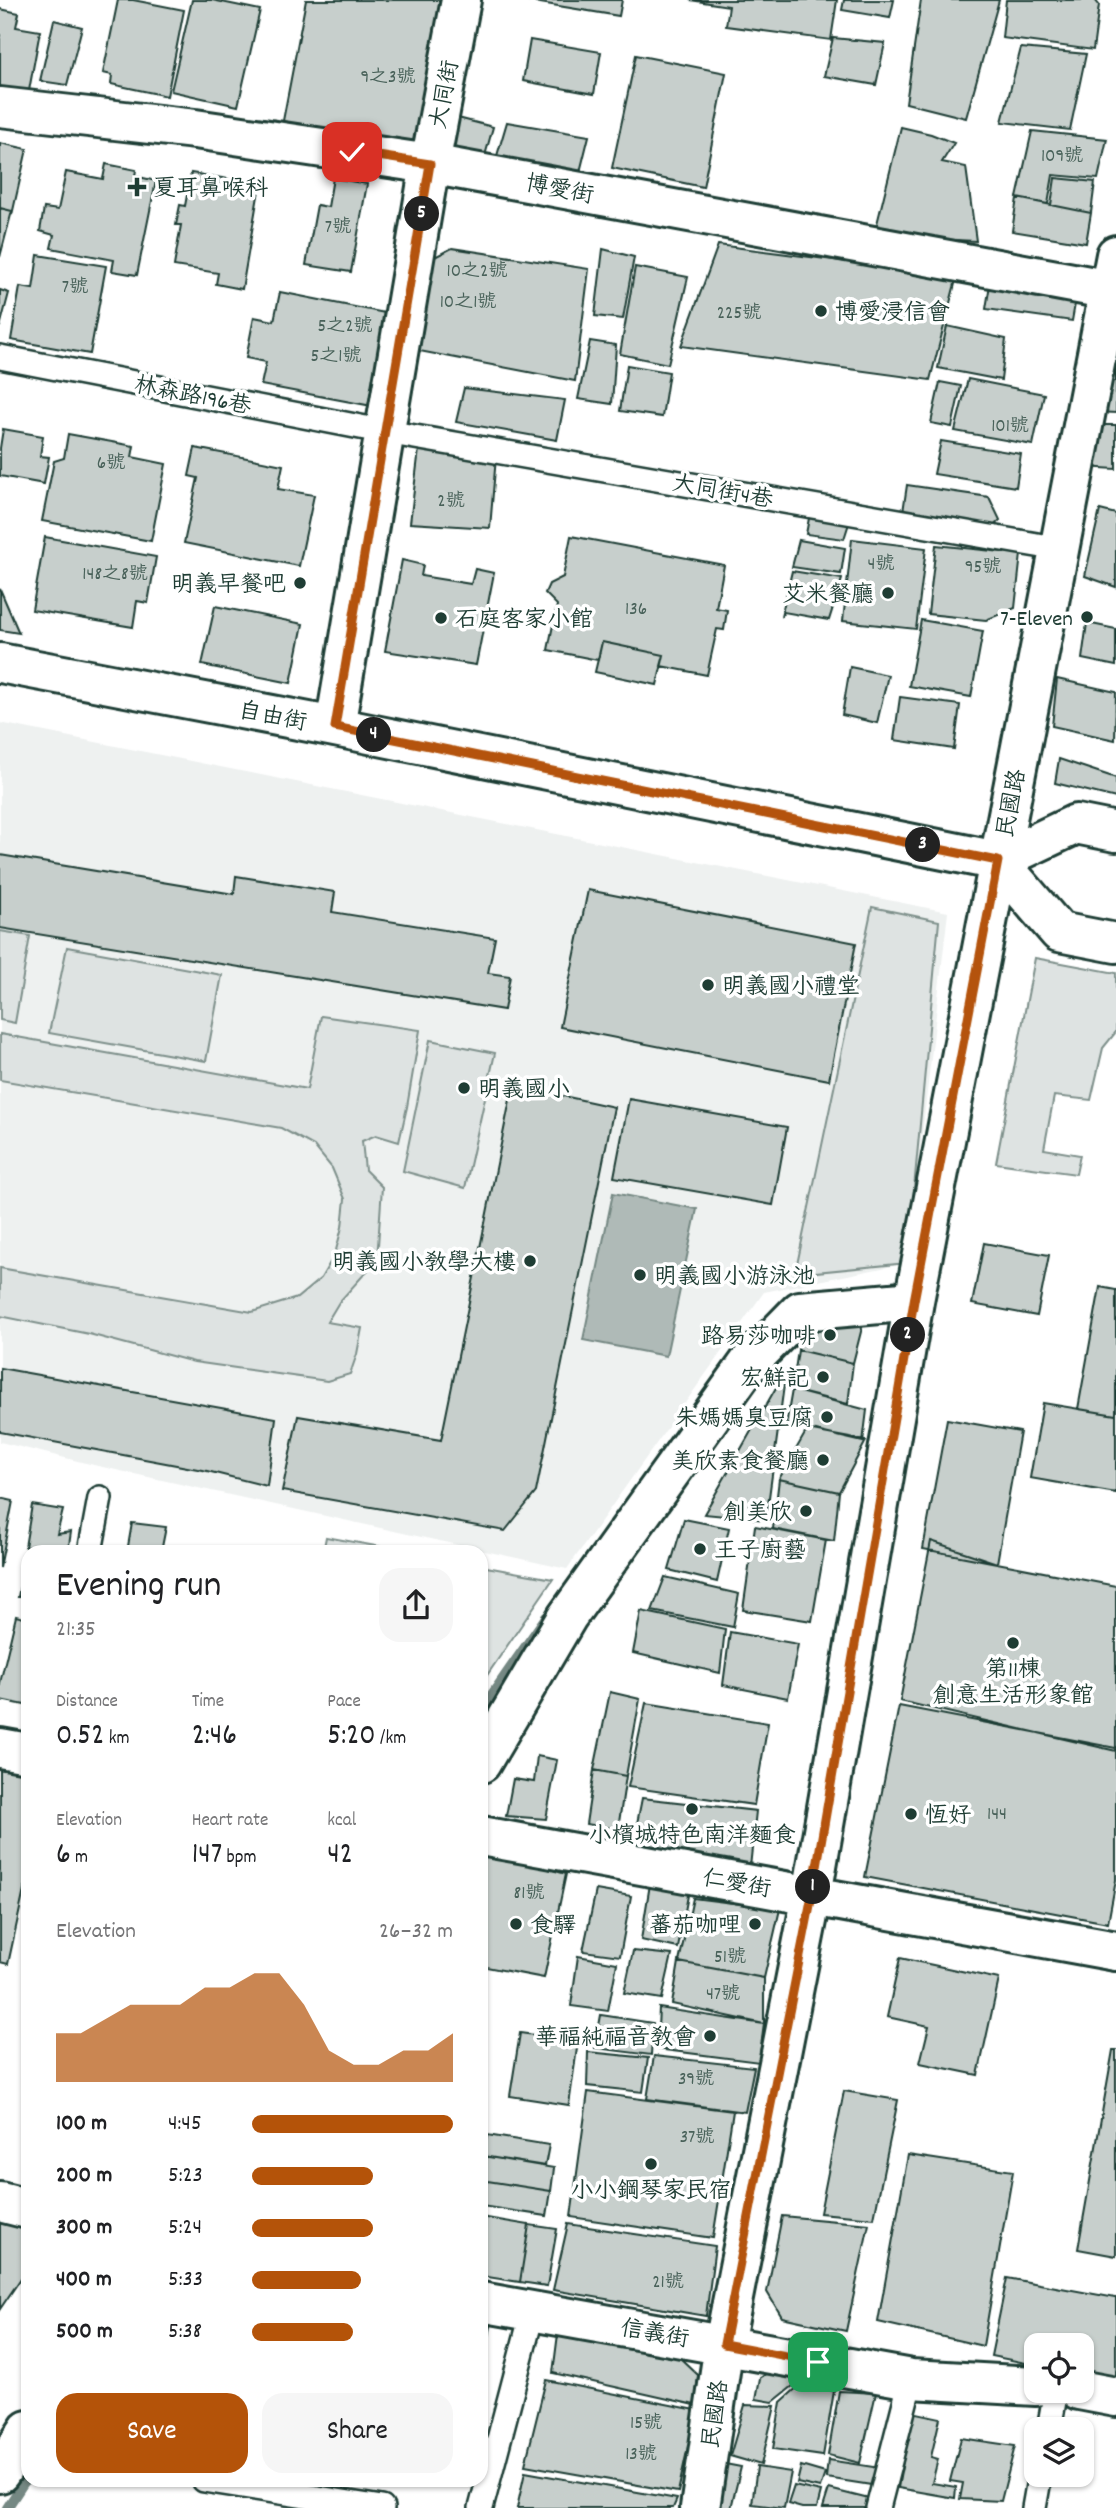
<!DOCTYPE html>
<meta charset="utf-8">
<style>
body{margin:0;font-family:Dekko,"LXGW WenKai TC",sans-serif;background:#f6f6f6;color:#202124;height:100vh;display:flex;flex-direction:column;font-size:26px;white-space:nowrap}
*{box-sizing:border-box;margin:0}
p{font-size:23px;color:#757577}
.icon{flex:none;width:38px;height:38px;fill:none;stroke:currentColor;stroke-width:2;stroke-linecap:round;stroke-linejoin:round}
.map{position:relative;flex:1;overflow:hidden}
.details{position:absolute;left:21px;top:1545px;width:467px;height:942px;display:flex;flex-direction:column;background:#fff;border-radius:21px;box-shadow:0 2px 5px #0004}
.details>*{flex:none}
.buttons{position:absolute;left:1024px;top:2333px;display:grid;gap:14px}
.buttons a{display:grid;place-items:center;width:70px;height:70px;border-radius:14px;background:#fff;box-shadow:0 2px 5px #0004;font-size:35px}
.pin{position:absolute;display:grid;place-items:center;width:60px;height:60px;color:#fff;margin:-30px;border-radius:14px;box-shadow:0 4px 10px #0006}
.km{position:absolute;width:35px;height:35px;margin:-18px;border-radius:50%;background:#222;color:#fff;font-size:19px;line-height:35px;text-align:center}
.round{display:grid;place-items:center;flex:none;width:74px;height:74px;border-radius:21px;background:#f6f6f6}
.headline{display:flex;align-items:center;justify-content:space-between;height:119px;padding:0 35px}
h1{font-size:38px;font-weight:600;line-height:52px}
.metrics{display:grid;grid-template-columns:repeat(3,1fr);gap:10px;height:119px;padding:7px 35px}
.metrics div{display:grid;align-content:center}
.metrics b{font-size:30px;font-weight:600}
.metrics small{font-size:19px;font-weight:400}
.metrics p{font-size:19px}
.chart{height:196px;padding:14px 35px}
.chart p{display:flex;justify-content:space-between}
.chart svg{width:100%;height:126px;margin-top:7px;fill:#b45309;opacity:.7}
.cta{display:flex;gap:14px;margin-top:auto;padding:14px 35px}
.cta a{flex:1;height:80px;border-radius:21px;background:#b45309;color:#fff;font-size:28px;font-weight:600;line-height:80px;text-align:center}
.cta a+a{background:#f6f6f6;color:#202124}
ul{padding:0 35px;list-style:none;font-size:23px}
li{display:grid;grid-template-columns:112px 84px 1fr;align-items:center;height:52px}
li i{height:18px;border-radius:9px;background:#b45309}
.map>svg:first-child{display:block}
.built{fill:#eef1f0}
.green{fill:#dee3e2;stroke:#7e908b;stroke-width:2}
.water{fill:#afbab7;stroke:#758883;stroke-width:2}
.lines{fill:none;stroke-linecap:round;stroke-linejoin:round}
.stream{stroke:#758883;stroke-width:10}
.building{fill:#c7cfcc;stroke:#1f3d34;stroke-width:2}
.service-casing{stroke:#1f3d34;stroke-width:28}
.minor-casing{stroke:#1f3d34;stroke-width:44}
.service{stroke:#fff;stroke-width:23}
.minor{stroke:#fff;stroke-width:38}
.route-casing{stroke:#fff;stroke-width:14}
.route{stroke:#b45309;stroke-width:9}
.poi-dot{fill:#1f3d34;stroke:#fff;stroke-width:2.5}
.labels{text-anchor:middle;stroke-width:7;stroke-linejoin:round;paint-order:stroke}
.number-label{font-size:19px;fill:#49625a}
.street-label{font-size:23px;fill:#1f3d34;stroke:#fff}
.poi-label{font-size:23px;fill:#1f3d34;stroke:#fff;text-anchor:end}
</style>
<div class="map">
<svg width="1116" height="2508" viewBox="0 0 1116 2508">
<rect width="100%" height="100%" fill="#fff"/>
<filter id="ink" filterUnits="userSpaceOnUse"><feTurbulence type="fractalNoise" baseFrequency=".0143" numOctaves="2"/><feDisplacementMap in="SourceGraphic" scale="14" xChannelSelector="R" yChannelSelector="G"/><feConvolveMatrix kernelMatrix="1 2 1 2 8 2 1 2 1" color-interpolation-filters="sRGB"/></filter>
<g filter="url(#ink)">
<path class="built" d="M0,723l948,189 -41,351 -143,29 -197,277 -469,-103 -98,-24z"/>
<path class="green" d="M872,907l67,14 -32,342 -112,11z
M0,931l30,5 -15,87 -15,-3z
M67,947l155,28 -16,86 -157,-28z
M1035,958l81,15v59l-13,16 -12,52 -37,-4 -10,53 36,6 -4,19 -80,-11z
M321,1016l99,14 -13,77 -8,35 -23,-7 -14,6 3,29 17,17 -5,73 -38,42 -12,20 35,6 -5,26 -7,20 -23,7 -133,-19 -105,-28 -89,-18v-48l252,44 45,-14 24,-20 14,-24 7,-27 3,-28 -13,-31 -18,-22 -33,-18 -281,-48v-46l307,55z
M430,1040l65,13 -30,135 -62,-17z
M326,1537l83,15h-86z
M481,1566l72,13 -72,105z"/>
<path class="water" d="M613,1193l84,16 -31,147 -83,-16z"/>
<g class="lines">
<path class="stream" d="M481,1710l65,-93
M7,2508l21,-32"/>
</g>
<path class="building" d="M118,0h15l51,10 -17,86 -56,-12 1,-9 -9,-2z
M192,0h20l48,10 -22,96 -67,-15z
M306,0h139l-29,152 -134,-26z
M522,0h100l-3,16z
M690,0h147l-6,40 -105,-14 3,-20z
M844,0h50l-4,18 -48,-8z
M921,0h78l-33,118 -60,-15z
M1006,0h89l4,5 -6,45 -91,-12z
M0,9l19,4 -3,14 24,4 -12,65 -28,-5z
M54,20l28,7 -15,58 -27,-4z
M833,38l52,5 -9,42 -52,-9z
M530,40l71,12 -7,42 -71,-13z
M1021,48l65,6 -16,76 -68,-8z
M636,55l90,18 -23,114 -91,-19z
M454,117l39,10 -10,36 -39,-15z
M507,122l82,14 -11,44 -84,-14z
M901,127l30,7 23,9 -12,19 24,5 10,74 -102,-5z
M1032,131l75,8 -9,40 -45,-4 -5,29 -31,-6z
M0,143l27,6 -15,66v-4l-12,-3z
M106,164l30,6 -1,6 21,5 -19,94 -25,-4 2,-11 -63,-12 3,-13 -14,-4 4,-23 14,2 8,-38 37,7z
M191,173l69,11 -18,105 -26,-5 2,-11 -44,-7 7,-41h-5l4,-20 5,1z
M333,178l34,6 -16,88 -45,-7 11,-60 11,2z
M1055,178l40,4 -4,31 -40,-8z
M1017,198l74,15 -5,30 -74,-12z
M0,208l12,3 -12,46z
M718,245l239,31 -27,104 -249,-34z
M452,248l137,21 -14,112 -166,-32 16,-87z
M603,249l31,8 -11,62 -28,-3z
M38,255l68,11 -16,88 -79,-14 9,-53 13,2z
M635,267l53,10 -20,87 -48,-10z
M991,278l87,9 -6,34 -86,-12z
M0,290l9,3 -9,34z
M280,292l110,22 -18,92 -111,-21 5,-23 -20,-4 8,-41 20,4z
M947,326l59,13 -5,41 -63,-12z
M590,341l26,4 -4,59 -34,-5z
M1116,351v62l-20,-1z
M627,365l42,7 -7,45 -42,-6z
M968,379l76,15 -11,51 -78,-14z
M940,382l21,4 -9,41 -21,-4z
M464,388l101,12 -8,40 -101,-18z
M1096,425h20v44l-32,-2z
M3,429l40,7 -3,20 9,1 -5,27 -44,-8v-28z
M68,434l66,12 -2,11 34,7 -15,77 -109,-20 12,-60 10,-3z
M420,441l76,16 -6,71 -80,-5z
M941,441l80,13 -5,33 -82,-13z
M195,448l88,17 -5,24 36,6 -15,71 -115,-23 14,-65 -9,-2z
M907,485l82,12 11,23 -25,23 -75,-11z
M1100,510l16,4v73l-31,-11z
M810,513l40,7 -6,19 -38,-5z
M571,536l153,29 -8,43 11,2 -3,20 -7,-1 -10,46 -46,-9 3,-11 -62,-13 -4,18 -50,-10 9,-45 -12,-12 4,-9 14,-7z
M45,537l111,20 -8,46 -11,-2 -4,26 -101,-17z
M852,539l74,9 -10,81 -73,-8z
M799,540l46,8 -4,26 -49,-7z
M936,545l85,9 -6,54 -29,12 -58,-6z
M402,560l21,5 -2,11 50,8 4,-15 19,4 -18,92 -91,-14z
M792,571l50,8 -13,41 -45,-8 -3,5z
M0,589l19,44 -19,-3z
M215,606l88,18 -12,59 -89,-18z
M921,620l62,11 -12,66 -62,-11z
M1087,623l29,6v37l-34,-7z
M602,642l62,13 -7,30 -62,-13z
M850,667l38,8 -11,48 -35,-8z
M1057,679l59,13 -1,48 -63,-14z
M900,697l60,8 -6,44 -60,-9z
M1059,759l57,19v20l-61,-15z
M0,855l234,39 2,-18 99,16 -3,20 163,26 -7,35 22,3 -6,34 -504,-82z
M588,890l268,53 -27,137 -269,-53z
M513,1085l101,22 -78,385 -31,39 -223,-40 16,-75 143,24z
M629,1099l158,28 -14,78 -159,-28z
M984,1243l65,12 -12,61 -65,-12z
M1100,1287l16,3v125l-38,-6z
M866,1312l-13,51 -55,-13 3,-31z
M798,1350l55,13 -5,41 -56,-14z
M0,1368l276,50 -9,68 -64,-16 -203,-38z
M786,1370l-20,150 -62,-6z
M792,1390l75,20 -4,32 -77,-18z
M1043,1403l73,12v78l-86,-15z
M947,1419l73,13 -23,131 -74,-14z
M807,1430l59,11 -27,51 -60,-13z
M779,1479l60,13 -5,49 -61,-12z
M0,1498l13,3 -13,67z
M32,1505l31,5 -6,24 14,-2 -3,20 -43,-5z
M684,1519l45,9 -12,54 -48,-12z
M132,1523l34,4 -5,25h-34z
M755,1526l71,14 -14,81 -69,-11z
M931,1541l66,22 119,23v165l-216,-50z
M27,1550l24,2h-23v45h-10z
M665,1577l74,17 -6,33 -81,-16z
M641,1611l84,18 -5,44 -87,-20z
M16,1616l12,3v76l-3,10 -25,-5v-17z
M730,1632l68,12 -10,54 -65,-13z
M610,1692l30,7 -14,77 -32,-6z
M646,1703l122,20 -14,82 -126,-18z
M899,1706l217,42v132l-8,43 -243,-46z
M537,1756l20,4 -11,59 -40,-3 7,-37 21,3z
M0,1769l28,3v100l-20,92 -8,-2z
M594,1770l32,6 -8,53 -32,-5z
M642,1798l114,13 -6,56 -118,-18z
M482,1850l84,24 -22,104 -63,-12z
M650,1884l39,6 -11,58 -37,-8z
M596,1890l35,6 -11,60 -37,-5z
M693,1898l87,11 -16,69 -85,-16z
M633,1951l39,4 -10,44 -38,-6z
M578,1956l39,7 -9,48 -37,-5z
M900,1958l99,21 -21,96 -58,-12 9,-37 -42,-9z
M679,1962l85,16v46l-92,-20z
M659,2008l105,16 -5,38 -102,-13z
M601,2015l52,8 -2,32 -56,-7z
M520,2033l58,8 -9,64 -59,-9z
M1113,2050h3v206l-38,-7z
M588,2052l60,6 -5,34 -56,-6z
M654,2056l100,11 -9,45 -98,-13z
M844,2091l54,9 -24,118 -54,-5z
M588,2092l145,19 -20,127 -142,-21z
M487,2135l62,10 -4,21 -62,-10z
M908,2155l105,16 -30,175 -105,-24z
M483,2156l71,12 -3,23 -70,-11z
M481,2180l70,11 -4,25 -66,-10z
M782,2216l87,8 -23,107 -64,-14 -15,-25z
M481,2217l48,8 -9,57 -39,-6z
M0,2219l28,6v43l-28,41z
M568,2224l147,22 -9,70 -153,-26z
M529,2225l28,4 -10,57 -27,-4z
M1007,2278l109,20v82l-34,-7v-28h-46v20l-45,-9z
M481,2324l10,2 -10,49z
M559,2326l120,31 19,18 -3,30 -142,-32z
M778,2366l25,12 -30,24 -17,-3 4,-21z
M546,2380l150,30 -18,82 -153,-27z
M801,2384l33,7 -11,65 -50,-7 8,-47z
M839,2391l37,2 -16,70 -32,-8z
M745,2405l30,1 -14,59 -31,-9z
M912,2412l28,6 -9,39 7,2 -6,24 24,4 -1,11 -57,-10z
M961,2438l54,8 -14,55 -41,-2 3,-16 -13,-2z
M828,2460l52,8 -2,18 -52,-8z
M720,2463l21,4 -10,41h-20z
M801,2466l24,7 -5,15 -23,-5z
M757,2467l34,5 -7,36 -32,-4z
M525,2472l152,27 -4,9h-156z
M794,2486l27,6 -4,16h-15l-14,-4z
M829,2489l40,10 -2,9h-44z"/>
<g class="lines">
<defs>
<path id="service" d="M0,357l386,75 674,117
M90,1552l10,-54
M1049,2429l7,-39
M204,2480l178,28
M481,2508l52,-198
M878,2508l33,-129
M1034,2508l6,-34"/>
<path id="minor" d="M0,107l195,22 235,35 686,127
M0,663l335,64 663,134
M335,727l95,-563 31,-164
M1116,832l-40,-8 -78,37 61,71 57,11
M0,1748l28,5
M481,1763l86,-146 182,-254 51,-52 114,-10
M481,1836l635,115
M0,2202l28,7
M481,2302l430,77 125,7
M1079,2390l37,7
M0,2473l28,-43
M700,2508l24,-164 88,-449 102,-594 202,-1046"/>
</defs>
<use href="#service" class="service-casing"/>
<use href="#minor" class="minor-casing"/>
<use href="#service" class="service"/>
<use href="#minor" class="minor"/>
</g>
</g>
<g class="lines" filter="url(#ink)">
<defs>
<path id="route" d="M352,152l78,12 -95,563 663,134 -84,440 -102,594 -88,449 94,18"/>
</defs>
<use href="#route" class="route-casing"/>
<use href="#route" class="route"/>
</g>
<g class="poi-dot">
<path d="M133.5 176.5h7v7h7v7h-7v7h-7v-7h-7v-7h7z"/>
<circle cx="821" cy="311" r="7"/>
<circle cx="300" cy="583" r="7"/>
<circle cx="888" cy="593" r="7"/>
<circle cx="1087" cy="617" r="7"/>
<circle cx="441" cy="618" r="7"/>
<circle cx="708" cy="985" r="7"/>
<circle cx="464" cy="1088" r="7"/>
<circle cx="530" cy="1261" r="7"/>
<circle cx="640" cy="1275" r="7"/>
<circle cx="830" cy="1335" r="7"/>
<circle cx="823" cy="1377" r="7"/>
<circle cx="827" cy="1417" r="7"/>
<circle cx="823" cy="1460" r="7"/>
<circle cx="806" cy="1511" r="7"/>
<circle cx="700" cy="1549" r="7"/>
<circle cx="1013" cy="1643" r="7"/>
<circle cx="692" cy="1809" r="7"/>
<circle cx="911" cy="1814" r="7"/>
<circle cx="516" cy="1924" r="7"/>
<circle cx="755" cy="1924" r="7"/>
<circle cx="710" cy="2036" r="7"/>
<circle cx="651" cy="2164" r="7"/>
</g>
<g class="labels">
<g class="number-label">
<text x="388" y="82">9之3號</text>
<text x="1062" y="161">109號</text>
<text x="338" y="232">7號</text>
<text x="477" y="276">10之2號</text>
<text x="75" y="292">7號</text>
<text x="468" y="307">10之1號</text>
<text x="739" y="318">225號</text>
<text x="345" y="331">5之2號</text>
<text x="336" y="361">5之1號</text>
<text x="1010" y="431">101號</text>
<text x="111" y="468">6號</text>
<text x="451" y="506">2號</text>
<text x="881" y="569">4號</text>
<text x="983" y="572">95號</text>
<text x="115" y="579">148之8號</text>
<text x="636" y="614">136</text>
<text x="997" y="1819">144</text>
<text x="529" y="1898">81號</text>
<text x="730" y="1962">51號</text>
<text x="723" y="1999">47號</text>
<text x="696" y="2084">39號</text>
<text x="697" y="2142">37號</text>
<text x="668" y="2287">21號</text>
<text x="646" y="2428">15號</text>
<text x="641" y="2459">13號</text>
</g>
<g class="street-label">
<text transform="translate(443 94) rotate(-79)" y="8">大同街</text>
<text transform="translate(560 188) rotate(11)" y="8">博愛街</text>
<text transform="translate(193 394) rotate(11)" y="8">林森路196巷</text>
<text transform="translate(723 490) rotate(10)" y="8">大同街4巷</text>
<text transform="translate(273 715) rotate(11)" y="8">自由街</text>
<text transform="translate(1010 803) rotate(-79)" y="8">民國路</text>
<text transform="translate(737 1882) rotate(10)" y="8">仁愛街</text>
<text transform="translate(655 2332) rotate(10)" y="8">信義街</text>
<text transform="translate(714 2414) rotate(-82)" y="8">民國路</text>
</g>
<g class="poi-label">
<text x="153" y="195" text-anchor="start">夏耳鼻喉科</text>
<text x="835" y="319" text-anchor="start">博愛浸信會</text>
<text x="286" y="591">明義早餐吧</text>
<text x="874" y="601">艾米餐廳</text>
<text x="1073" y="625">7-Eleven</text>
<text x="455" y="626" text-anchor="start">石庭客家小館</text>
<text x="722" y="993" text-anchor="start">明義國小禮堂</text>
<text x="478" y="1096" text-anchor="start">明義國小</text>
<text x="516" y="1269">明義國小教學大樓</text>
<text x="654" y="1283" text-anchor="start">明義國小游泳池</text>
<text x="816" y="1343">路易莎咖啡</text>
<text x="809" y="1385">宏鮮記</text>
<text x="813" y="1425">朱媽媽臭豆腐</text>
<text x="809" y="1468">美欣素食餐廳</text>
<text x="792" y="1519">創美欣</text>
<text x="714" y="1557" text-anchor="start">王子廚藝</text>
<text x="1013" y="1676" text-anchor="middle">第11棟<tspan x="1013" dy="26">創意生活形象館</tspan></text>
<text x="925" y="1822" text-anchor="start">恆好</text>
<text x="692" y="1842" text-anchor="middle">小檳城特色南洋麵食</text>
<text x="530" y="1932" text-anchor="start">食驛</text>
<text x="741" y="1932">蕃茄咖哩</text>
<text x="696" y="2044">華福純福音教會</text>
<text x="651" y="2197" text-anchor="middle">小小鋼琴家民宿</text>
</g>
</g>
</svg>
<div class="buttons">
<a><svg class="icon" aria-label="locate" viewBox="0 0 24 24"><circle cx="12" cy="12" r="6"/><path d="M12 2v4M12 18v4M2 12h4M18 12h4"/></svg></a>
<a><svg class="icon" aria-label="layers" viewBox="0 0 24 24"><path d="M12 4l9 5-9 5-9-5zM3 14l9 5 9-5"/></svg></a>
</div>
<div class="pin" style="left:818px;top:2362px;background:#1e9e55"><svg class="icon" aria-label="arrive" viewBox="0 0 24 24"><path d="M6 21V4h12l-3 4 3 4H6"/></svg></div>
<div class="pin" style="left:352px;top:152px;background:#d93025"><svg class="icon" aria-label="check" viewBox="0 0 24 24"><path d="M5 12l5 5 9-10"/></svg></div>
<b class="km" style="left:813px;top:1887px">1</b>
<b class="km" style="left:908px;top:1335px">2</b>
<b class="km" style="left:923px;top:845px">3</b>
<b class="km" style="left:374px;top:735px">4</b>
<b class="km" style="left:422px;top:214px">5</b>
<section class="details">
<div class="headline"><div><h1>Evening run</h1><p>21:35</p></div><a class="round"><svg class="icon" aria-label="share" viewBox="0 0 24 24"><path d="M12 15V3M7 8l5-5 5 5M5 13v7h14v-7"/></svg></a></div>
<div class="metrics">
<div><p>Distance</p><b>0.52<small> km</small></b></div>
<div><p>Time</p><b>2:46</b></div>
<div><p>Pace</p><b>5:20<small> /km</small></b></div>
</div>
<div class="metrics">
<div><p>Elevation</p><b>6<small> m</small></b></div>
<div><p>Heart rate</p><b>147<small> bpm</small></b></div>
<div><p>kcal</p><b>42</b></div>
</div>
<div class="chart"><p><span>Elevation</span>26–32 m</p>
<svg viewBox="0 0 160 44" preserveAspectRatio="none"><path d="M0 44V27L10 27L20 22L30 17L40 17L50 17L60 11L70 11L80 6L90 6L100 17L110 33L120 38L130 38L140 33L150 33L160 27V44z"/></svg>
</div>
<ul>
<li><b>100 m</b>4:45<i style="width:100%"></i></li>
<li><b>200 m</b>5:23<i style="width:60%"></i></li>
<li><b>300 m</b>5:24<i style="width:60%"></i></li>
<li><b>400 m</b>5:33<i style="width:54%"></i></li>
<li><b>500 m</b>5:38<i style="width:50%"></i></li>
</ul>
<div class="cta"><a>Save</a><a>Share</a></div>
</section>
</div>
